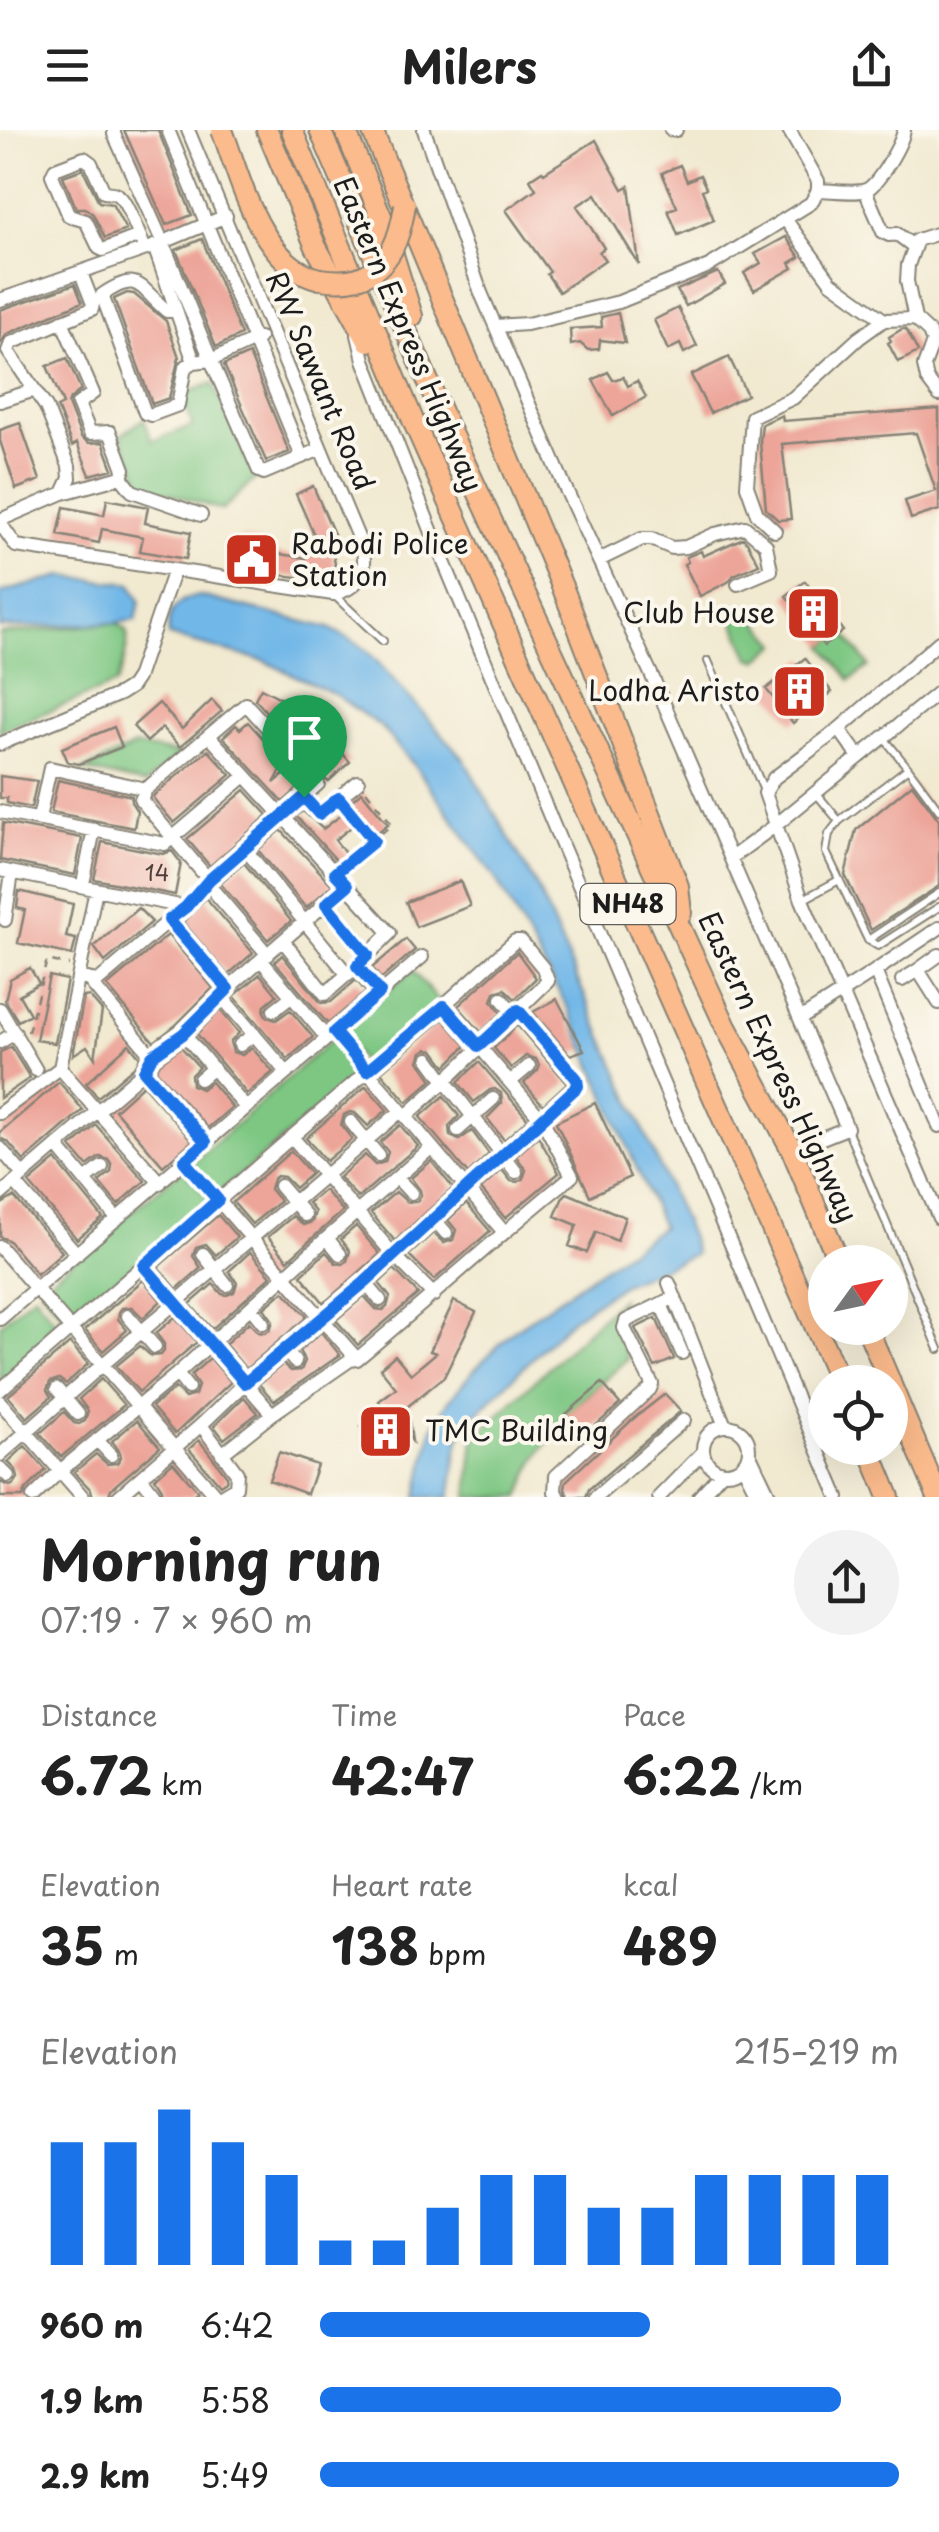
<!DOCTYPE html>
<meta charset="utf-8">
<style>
body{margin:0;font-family:"Playpen Sans",sans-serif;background:#f2f2f2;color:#222;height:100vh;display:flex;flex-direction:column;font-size:38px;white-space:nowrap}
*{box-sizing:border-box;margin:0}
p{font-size:32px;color:#767676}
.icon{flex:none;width:55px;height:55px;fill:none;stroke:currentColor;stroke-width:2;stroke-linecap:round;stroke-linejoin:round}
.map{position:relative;height:1367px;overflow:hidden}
.sheet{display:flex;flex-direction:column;background:#fff;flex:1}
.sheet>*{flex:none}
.needle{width:65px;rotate:57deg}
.buttons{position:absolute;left:808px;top:1115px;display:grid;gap:20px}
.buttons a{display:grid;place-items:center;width:100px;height:100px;border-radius:50%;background:#fff;box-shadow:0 10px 40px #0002;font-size:50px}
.pin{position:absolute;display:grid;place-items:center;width:85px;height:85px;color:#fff;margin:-102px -42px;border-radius:50% 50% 50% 0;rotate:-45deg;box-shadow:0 0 10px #0007}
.pin .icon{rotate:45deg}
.round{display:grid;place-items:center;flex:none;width:105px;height:105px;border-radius:52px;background:#f2f2f2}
.headline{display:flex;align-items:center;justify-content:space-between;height:170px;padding:0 40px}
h1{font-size:55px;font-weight:700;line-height:75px}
.stats{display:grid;grid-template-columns:repeat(3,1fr);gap:15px;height:170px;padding:10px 40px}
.stats div{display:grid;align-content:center}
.stats b{font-size:50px;font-weight:700}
.stats small{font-size:28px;font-weight:400}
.stats p{font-size:28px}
.chart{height:280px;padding:20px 40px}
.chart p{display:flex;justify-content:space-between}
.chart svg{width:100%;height:180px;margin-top:10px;stroke:#1a73e8;stroke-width:6}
ul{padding:0 40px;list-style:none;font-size:32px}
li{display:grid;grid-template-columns:160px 120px 1fr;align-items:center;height:75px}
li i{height:25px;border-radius:12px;background:#1a73e8}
header{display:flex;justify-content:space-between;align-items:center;height:130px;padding:0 40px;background:#fff;font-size:45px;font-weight:700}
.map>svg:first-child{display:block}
.green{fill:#7ec783;stroke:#4d7250;stroke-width:2.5}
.water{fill:#71b7e8;stroke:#466a82;stroke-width:2.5}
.building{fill:#eda499}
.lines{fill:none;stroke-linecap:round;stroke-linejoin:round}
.service-casing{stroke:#868276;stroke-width:10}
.minor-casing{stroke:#868276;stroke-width:16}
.trunk-casing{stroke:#868276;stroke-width:24}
.path{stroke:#868276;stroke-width:2.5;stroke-dasharray:8 8;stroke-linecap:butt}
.service{stroke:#fff;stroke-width:6}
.minor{stroke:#fff;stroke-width:12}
.trunk{stroke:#fbbb8c;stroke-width:20}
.trunk-bridge-casing{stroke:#868276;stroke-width:24;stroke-linecap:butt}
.trunk-bridge{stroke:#fbbb8c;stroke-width:20}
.route-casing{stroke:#fff;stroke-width:20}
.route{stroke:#1a73e8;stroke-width:12}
.labels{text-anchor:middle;stroke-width:8;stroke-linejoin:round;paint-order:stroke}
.number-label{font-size:22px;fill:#503e3b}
.shield{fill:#fbf7ec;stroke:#5f5e5a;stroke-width:2.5}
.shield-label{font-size:25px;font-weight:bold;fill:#1c1c1c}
.street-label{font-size:28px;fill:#1c1c1c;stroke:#fbf7ec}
.poi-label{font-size:28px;fill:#1c1c1c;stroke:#fbf7ec;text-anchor:start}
</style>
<header><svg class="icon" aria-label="menu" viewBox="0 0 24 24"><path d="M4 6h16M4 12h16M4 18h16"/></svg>Milers<svg class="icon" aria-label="share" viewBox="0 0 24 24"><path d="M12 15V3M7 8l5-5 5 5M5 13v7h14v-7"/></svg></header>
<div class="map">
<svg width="939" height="1367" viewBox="0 0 939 1367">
<rect width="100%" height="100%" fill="#fbf7ec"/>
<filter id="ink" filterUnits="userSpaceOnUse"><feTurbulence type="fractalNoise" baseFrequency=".01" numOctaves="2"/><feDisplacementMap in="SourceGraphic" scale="20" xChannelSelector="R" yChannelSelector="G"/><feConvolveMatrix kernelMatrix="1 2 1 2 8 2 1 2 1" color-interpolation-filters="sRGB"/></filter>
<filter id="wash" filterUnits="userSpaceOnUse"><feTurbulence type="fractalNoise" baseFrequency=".0048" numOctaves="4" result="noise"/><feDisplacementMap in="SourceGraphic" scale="40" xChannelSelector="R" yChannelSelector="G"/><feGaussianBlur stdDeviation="2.25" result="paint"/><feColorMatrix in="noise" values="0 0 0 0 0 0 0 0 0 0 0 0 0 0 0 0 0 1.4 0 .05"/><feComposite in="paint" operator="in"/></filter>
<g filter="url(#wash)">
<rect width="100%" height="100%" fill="#f1e9d0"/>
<path class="green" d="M213,253l42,96 -33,31 -79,-25 -22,-50 23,-16 8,22 41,-15 -12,-31z
M743,475l35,39 -20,16 -8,-2 -20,-46z
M116,493c6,4 9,4 11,11 2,11 -6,40 -11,50l-116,47v-97z
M843,501l26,35 -19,14 -26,-34z
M135,616l46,8 -36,30 -61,-14z
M412,840l27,32 -72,66 -28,-35z
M332,909l30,33 -146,124 -25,-32z
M183,1039l29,32 -141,124 -31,-37z
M34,1164l27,35 -61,60v-65z
M621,1169l-5,24 12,36 -63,56 -31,47 -14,35h-52l6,-59z"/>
<path class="water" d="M62,446l69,8 9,17 -4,19 -20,3 -116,5v-35z
M200,466l129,32 31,17 14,13 89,100 74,129 154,351 4,16 -72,30 -50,34 -106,105 -8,16 -9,58h-33l16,-70 15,-25 25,-31 40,-40 149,-104 -94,-219 -73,-130 -81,-113 -34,-39 -46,-32 -70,-33 -95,-25c-3,-23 7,-38 31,-40z"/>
<g id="blocks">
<path class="building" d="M124,0h34l34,85 -26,10z
M596,10l27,49 6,-3 10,79 -43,-71 -19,12 27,42 -5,4 6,8 -46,32 -12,-18 3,-2 -44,-62 30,-21 -6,-10 12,-8 2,2z
M680,35l7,16 13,-6 6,13 -4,2 12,30 -36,15 -10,-25 9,-3 -15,-34z
M83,39l16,33 13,2 14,26 -21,8 -12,-24 -8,-6h-9l-13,-32z
M786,107l14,20 -10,6 3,5 -39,22 -10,-17 17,-10 -6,-9z
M202,109l39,96 -25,12 -40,-97z
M718,142l7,12 -39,22 -9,-16z
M75,154l7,18 -75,32 -7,10v-34z
M127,163l7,1 32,27 13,36 -10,41 -17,6 -38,-105z
M678,178l19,38 -13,7 -4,-9 -12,6 -14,-30z
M618,183l7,30 -25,-3 -1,9 -11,1 -8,-7 -9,2 -1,-16 32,-2 -1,-10z
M902,199h4l12,23 -20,10 -10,-19 3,-2 -2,-4z
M249,224l40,98 -23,9 -42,-96z
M729,227l18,38 -37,18 -19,-38z
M67,228l14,32 -11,9 -2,5 13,33 8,6 14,-1 10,27 -23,6 -13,-32 -5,3 -15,-39 6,-3 -16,-38z
M608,242l5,8 10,-3 5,9 9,-5 9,16 -33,19 -20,-36z
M939,279v101l-28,9 -6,-18 31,-10 -20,-58 -134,11 9,75 -13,1 -12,-11 -6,-67 2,-18 20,-9 1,6z
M20,293l20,57 -24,9 -16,-48v-11z
M313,356l28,64 -8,4 2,10 -4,10 -11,5 -14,-3 -1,2 -41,-5 5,-3 -31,-3 3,-30 25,7v8l40,6 13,-12 -23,-52z
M107,369l41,8 -3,16 46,9 -5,27 -46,-8 3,-14 -41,-8 -3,14 -41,-8 6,-28 40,8z
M743,408l4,4 12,22 -25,11 -6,7 -28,14 -16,-32 4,-2 -2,-5 15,-6 2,5z
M805,451l38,50 -19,15 -38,-50z
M805,528l27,34 -39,31 -27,-34z
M261,558l50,26 -10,19 -30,-16 -16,-18z
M212,570l10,11 -42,36 -18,-19 -15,14 -14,-16 26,-23 23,26z
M248,592l37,41 -11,20 17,-14 13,14 -21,19 -60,-65 13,-12 4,4z
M114,597l8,20 -43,17 -11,-2 -6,-14z
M328,607l22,25 -22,20 -22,-26z
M208,620l23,25 -57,48 -21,-25 1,-3z
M0,646l37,5 -6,27 -24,-5v-5h-7z
M58,650l74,16 -1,6 6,9 -3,17 -83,-16z
M912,654l27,36v66l-68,44 -26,-55 11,-45z
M245,660l23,25 -58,51 -23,-27z
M362,662l26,32 -15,12 -13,-16 -25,20 13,17 -8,7 -44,-48 7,-5 20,18 27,-21 -3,-4z
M3,693l79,15 -7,37 -75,-15z
M281,700l51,55 -26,23 -48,-58z
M102,712l61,12 9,-3 9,12 -6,32 -81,-16z
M244,733l47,58 -23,19 -48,-57z
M460,751l10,25 -54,21 -10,-25z
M19,761l54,13 -7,33 10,2 -4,16 -54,-12 7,-33 -8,-2z
M206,768l47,55 -25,22 -45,-53z
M138,778l14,14 -47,40 -11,-15z
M168,805l45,53 -37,37 -22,17 -47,-56z
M406,809l9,11 -34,29 -10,-13 2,1z
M517,822l19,26 -21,21 -10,-10 -10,3 -3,9 9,12 -20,19 -23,-26z
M282,825l39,48 10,-1 25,-22 10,12 -38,32 -53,-62z
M30,838l9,15 -20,12 11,19 -12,7 -13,-21 5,-21z
M260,844l17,21 -12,10 -1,7 3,5 9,3 14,-10 23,27 -25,22 -54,-63z
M49,846l18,4 -12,63 -19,-3z
M89,866l13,15 -7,47 -8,-12 -14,9 11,-58z
M557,869l27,51 -14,5 -37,-43z
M220,880l19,23 -9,9 3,10 9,3 10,-7 21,24 -26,22 -50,-60z
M443,889l23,27 -20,20 -12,-16 -7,-1 -5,3 -3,9 13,19 -25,22 -26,-30z
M517,895l50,58 -24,22 -19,-22 14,-13 1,-5 -3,-6 -10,-3 -15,12 -17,-20z
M129,914l11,13 -4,8 -38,32 -12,-14z
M11,917l19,31 -30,20v-46z
M181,917l18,20 -8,8 1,10 9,4 10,-7 21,25 -24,21 -52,-58 4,-7z
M479,932l49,57 -24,21 -17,-22 15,-15 -1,-10 -6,-4 -5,1 -16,12 -16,-20z
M59,952l24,28 -59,51 -16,-19 -8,-4v-6z
M143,955l49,56 -29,25 -48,-56z
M366,956l21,24 -19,16 -13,-13 -5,-1 -6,3 -3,10 11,14 -26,22 -20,-23z
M444,966l15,20 -10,10 1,10 9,4 13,-9 17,23 -21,20 -48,-57z
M595,973l35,74 -40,19 -34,-74z
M96,995l49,56 -27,24 -19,-23 12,-10 1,-7 -3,-5 -9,-3 -13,9 -16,-19z
M400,995l18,21 -60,52 -19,-21 26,-22 10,10 10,-3 3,-10 -8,-10z
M538,1006l21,37 -54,45 -24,-29 21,-19 9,11 7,1 5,-3 3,-9 -10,-14z
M291,1021l20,23 -16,14 -11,-11 -7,-1 -4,3 -3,10 10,12 -28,23 -19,-22z
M56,1030l47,58 -26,21 -48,-56z
M431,1031l22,27 -58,53 -24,-28 25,-21 11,10 10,-1 4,-6 -1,-5 -9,-12z
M324,1060l19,21 -55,49 -20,-23 25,-21 10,9 9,-3 3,-10 -7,-9z
M567,1063l58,24 -8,24 -21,-9 -9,21 -18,-7 8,-21 -22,-9 8,-19z
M14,1067l48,55 -25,22 -29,-34 -8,-3v-32z
M466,1073l24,28 -56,49 -25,-25 24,-22 11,10 9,-3 3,-10 -8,-10z
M218,1085l19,22 -21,18 -10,-11 -10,3 -3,9 8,12 -24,21 -19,-22z
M356,1096l24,28 -56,49 -23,-28 25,-23 10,11 7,1 4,-3 3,-10 -9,-12z
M250,1122l21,24 -59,53 -22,-25 23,-20 9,10 5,1 7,-3 3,-9 -8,-12z
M394,1139l24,25 -60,51 -22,-25 28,-24 12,13 7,1 4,-3 3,-10 -11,-14z
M143,1150l18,21 -18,17 -11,-11 -10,1 -3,4 -1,7 9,11 -24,21 -18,-21z
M284,1161l23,26 -61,52 -21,-25 24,-22 9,10 7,1 5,-3 3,-9 -9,-13z
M454,1171l22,11 -32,65 -37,30 5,34 -4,-5 -44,7 -3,-16 35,-5 -17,-21 17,-13 -16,-20 15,-13 16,19 25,-21 -6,-2z
M175,1187l22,25 -58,50 -23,-26 24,-20 11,10 10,-1 3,-4v-7l-8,-11z
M656,1188l18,41 -19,8 -20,-39z
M321,1202l19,23 -66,46 -15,-17 24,-20 8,7 10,-1 4,-9 -6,-10z
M70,1213l18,21 -22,20 -7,-5 -9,3 -3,8 4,7 -24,21 -19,-22z
M210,1228l21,24 -56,52 -23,-27 23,-19 10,10 10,-3 3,-9 -7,-11z
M101,1249l23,26 -63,52 -21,-24 24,-21 10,11 5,1 6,-3 3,-10 -9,-12z
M602,1253l18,21 -37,33 -18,-22z
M665,1264l16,17 -92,78 -3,8h-17l-4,-8 1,-8 67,-62z
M244,1267l14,16 -34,26 -10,-13z
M137,1290l23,27 -49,42 -3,8h-15l-2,-7 -17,-18 22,-18 11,10 10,-1 4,-6 -1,-5 -8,-11z
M199,1310l28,36 -1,5 -6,4 -31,-36z
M25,1316l21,24 -20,20 -3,7h-23v-15l10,4 4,-2 4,-6 -2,-8 -8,-8z
M279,1322l38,13 -10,29 -38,-14z
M173,1332l25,29 -7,6h-28l-1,-8 -7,-11z"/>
</g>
</g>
<g filter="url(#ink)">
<use href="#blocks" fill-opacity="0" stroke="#868276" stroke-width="2.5"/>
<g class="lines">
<defs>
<path id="service" d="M334,465l49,46
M708,531l57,132
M908,638l31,42
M816,663l23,28 69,-53 -24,-30
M839,691l-10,13 -3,18 42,88 10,6 61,-39
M802,770l37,-20
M868,810l71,-47
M847,999l92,220"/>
<path id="minor" d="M114,0v4l49,109 48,117 -17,2 -9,5 -7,38 -27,10 -6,-2 -43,-118c38,-26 37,-7 65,16h9
M168,0l134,327
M424,0l57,163 83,192 88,191 195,452 -55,22
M671,0h5
M818,60c12,0 38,4 48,0 13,-6 36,-47 38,-60
M865,60l18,42 6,3 8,-1 16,12
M785,89l46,63 53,38 31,-1
M939,103l-22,7 -9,25 -1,16 8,38 14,13 4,10 -9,24 3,13 12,16
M139,106l-36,14 -4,-2 -13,-27 -17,-5 -17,-41 3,-6 29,-11 7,5 13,29c8,1 12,0 17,6 9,11 18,38 24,51
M0,170l149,-52
M495,196l32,-2 92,-22 90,-36 102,-63 7,-13v-9l-29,-51
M358,205l6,25 75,190 117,281 282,666
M259,208l-48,22 48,111 5,2 57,-24
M194,232l-40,-116 72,-30
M0,271l35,-11
M121,347l11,14 69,24
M63,363l7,-15 -1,-12 -23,-59 -38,-56 3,-8 81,-34 1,-5 -12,-31
M0,390l63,-27 58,-16 3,-8 -14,-37 -20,1 -12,-29 15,-11 -31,-72
M0,393l16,23 317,48c25,-5 36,-23 29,-47l-174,-417
M775,401l-18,-17 -10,-28 5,-69 41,-19 66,-60 25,-18
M599,430l43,-21h9l21,9 14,-1 29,-13 30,-7 21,18 5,25 -33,14
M939,512l-100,87 -65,49 -9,15 37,107 137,318
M839,599l20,28
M209,606l181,197 -33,33 -32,28 -41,-52
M0,614l120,-50 11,-7 6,-9 37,-108
M146,659l-5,11 68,80
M304,667l15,17 39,-32
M0,682l165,32 79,-67
M245,719l103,126
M731,728l45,-33 163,-133
M0,740l185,37 24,-27 109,-96 -72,-80 -100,85 -96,-21 -11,50
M84,749l10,-50
M207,753l61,72
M325,774l43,51
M5,790l7,-47
M169,791l58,68
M939,825l-21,15 21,33
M261,830l66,78
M357,836l23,26
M875,841l64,-43
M78,848l20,3 87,-74
M88,849l64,77
M902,850l16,-10
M221,866l66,77
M502,869l12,15
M0,879l36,61
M274,880l17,-13
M800,889l75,-48 64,155
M334,902l169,199
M183,903l63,75
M0,912l15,-9
M240,915l14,-11
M60,938l100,115
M144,941l63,71
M200,949l13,-11
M510,952l19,-16
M0,983l60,-45 36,-179
M406,986l39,-35 71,91
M351,992l27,33
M458,1000l35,-31
M292,1007l101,117 41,41
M57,1016l60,73
M0,1018l23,27
M184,1031l173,198
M397,1048l14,15
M85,1050l17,-13
M15,1053l62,71
M280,1056l25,29
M0,1065l144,-124 8,-15 31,-23 44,-44 120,-104
M434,1089l12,14
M327,1108l13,16
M0,1117l216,249h5l15,-9 1,-14 -36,-48
M203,1124l24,31
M144,1136l128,148
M365,1152l15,18
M669,1153l56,143
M661,1174l21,49
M251,1178l12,15
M128,1186l27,31
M0,1189l422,-362
M284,1219l11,13
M177,1244l11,14
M57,1259l21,25
M0,1260l444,-385 71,-64h6l22,27 5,13 -103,100 -16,-22
M0,1272l83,95
M703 1319a23 23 0 1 1 46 0a23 23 0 1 1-46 0Z
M97,1310l14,15
M749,1323l21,44
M222,1324l50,-40 78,-54 7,-1c72,-60 142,-124 215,-183l-29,-55 -99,-116
M0,1325l101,-89 300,-255
M743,1335l16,32
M0,1338l8,8
M141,1347l13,17
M33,1367l28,-27 116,-96 150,-136 104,-90
M118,1367l83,-72 44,-42 120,-101 213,-196 -1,-7 -59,-69
M559,1367l-4,-5 1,-16 94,-87 2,-5 -28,-56 2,-7 49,-24
M596,1367l88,-77
M659,1367l44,-45
M699,1367l23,-25"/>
<path id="trunk" d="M267,0l49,117 52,94
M292,0l123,295 425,957
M320,0l122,284 284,613 66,123 47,112
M345,0l36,86 31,100
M372,0l192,461 114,295 3,27
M867,1198l23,54
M890,1253l48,114
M869,1318l20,49"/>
</defs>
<use href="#service" class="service-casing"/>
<use href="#minor" class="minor-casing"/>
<use href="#trunk" class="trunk-casing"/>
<path class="path" d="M366,661l26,33 -18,16
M344,736l30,-25 -28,-34
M28,902l19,-72 22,5"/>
<use href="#service" class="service"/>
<use href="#minor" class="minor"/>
<use href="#trunk" class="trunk"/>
<defs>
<path id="trunk-bridge" d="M222,0c19,50 38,135 98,149 13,2 25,3 38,-1 33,-11 42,-41 47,-73"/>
</defs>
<use href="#trunk-bridge" class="trunk-bridge-casing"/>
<use href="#trunk-bridge" class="trunk-bridge"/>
</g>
</g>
<g class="lines" filter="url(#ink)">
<defs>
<path id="route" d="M304,667l15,17 20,-16 35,43 -39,32 12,13 -21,18 42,51 -11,11 23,26 -46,40 33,39 77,-65 35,40 39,-36 59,69 1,7 -213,196 -120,101 -101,-117 74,-66 -34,-39 22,-19 -62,-71 8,-15 31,-22 45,-45 -59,-69 17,-13 23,-27z"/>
</defs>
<use href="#route" class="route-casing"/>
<use href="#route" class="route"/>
</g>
<defs>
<symbol id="civic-square" viewBox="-11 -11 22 22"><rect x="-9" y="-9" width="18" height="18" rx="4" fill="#c8321e" stroke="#fbf7ec"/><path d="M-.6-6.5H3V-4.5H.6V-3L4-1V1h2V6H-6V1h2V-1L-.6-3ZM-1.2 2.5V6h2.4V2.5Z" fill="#fff"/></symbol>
<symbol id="building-square" viewBox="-11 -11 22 22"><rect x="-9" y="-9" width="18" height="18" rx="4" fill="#c8321e" stroke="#fbf7ec"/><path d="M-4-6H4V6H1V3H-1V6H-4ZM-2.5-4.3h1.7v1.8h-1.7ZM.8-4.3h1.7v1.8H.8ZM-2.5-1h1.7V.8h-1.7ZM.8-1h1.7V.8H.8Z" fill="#fff"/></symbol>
</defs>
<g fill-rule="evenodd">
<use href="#civic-square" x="220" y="398" width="63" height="63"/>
<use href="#building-square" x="782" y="452" width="63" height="63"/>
<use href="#building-square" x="768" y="530" width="63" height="63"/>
<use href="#building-square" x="354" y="1270" width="63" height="63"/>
</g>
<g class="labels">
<g class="number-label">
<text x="157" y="751">14</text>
</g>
<rect class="shield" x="580.5" y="754" width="95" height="40" rx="8"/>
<g class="shield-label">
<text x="628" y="783">NH48</text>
</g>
<g class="street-label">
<text transform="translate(408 204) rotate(67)" y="10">Eastern Express Highway</text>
<text transform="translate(320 251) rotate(67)" y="10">RW Sawant Road</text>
<text transform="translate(778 937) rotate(65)" y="10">Eastern Express Highway</text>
</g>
<g class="poi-label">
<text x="291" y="424">Rabodi Police<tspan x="291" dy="32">Station</tspan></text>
<text x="775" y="493" text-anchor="end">Club House</text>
<text x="760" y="571" text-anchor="end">Lodha Aristo</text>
<text x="425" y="1311">TMC Building</text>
</g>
</g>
</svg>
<div class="buttons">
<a><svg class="needle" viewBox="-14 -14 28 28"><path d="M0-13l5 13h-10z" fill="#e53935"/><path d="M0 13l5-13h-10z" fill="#767676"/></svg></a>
<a><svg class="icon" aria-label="locate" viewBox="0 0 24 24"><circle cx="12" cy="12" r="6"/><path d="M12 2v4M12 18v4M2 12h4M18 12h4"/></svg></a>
</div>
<div class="pin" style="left:304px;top:667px;background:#1e9e55"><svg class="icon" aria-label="arrive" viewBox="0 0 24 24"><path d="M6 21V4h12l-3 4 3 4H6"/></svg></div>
</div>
<section class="sheet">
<div class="headline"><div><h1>Morning run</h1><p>07:19 · 7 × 960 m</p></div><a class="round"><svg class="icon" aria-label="share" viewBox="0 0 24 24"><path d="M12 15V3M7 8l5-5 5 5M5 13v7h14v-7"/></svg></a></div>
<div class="stats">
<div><p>Distance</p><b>6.72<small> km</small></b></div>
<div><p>Time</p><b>42:47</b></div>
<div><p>Pace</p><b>6:22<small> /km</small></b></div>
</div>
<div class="stats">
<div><p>Elevation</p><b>35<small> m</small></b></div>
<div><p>Heart rate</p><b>138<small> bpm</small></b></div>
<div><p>kcal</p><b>489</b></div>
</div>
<div class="chart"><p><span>Elevation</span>215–219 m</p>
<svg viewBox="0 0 160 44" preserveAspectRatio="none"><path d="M5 44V14M15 44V14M25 44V6M35 44V14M45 44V22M55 44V38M65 44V38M75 44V30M85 44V22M95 44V22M105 44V30M115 44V30M125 44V22M135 44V22M145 44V22M155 44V22"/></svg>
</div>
<ul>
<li><b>960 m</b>6:42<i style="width:57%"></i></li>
<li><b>1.9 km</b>5:58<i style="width:90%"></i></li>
<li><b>2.9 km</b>5:49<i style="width:100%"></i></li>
</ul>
</section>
